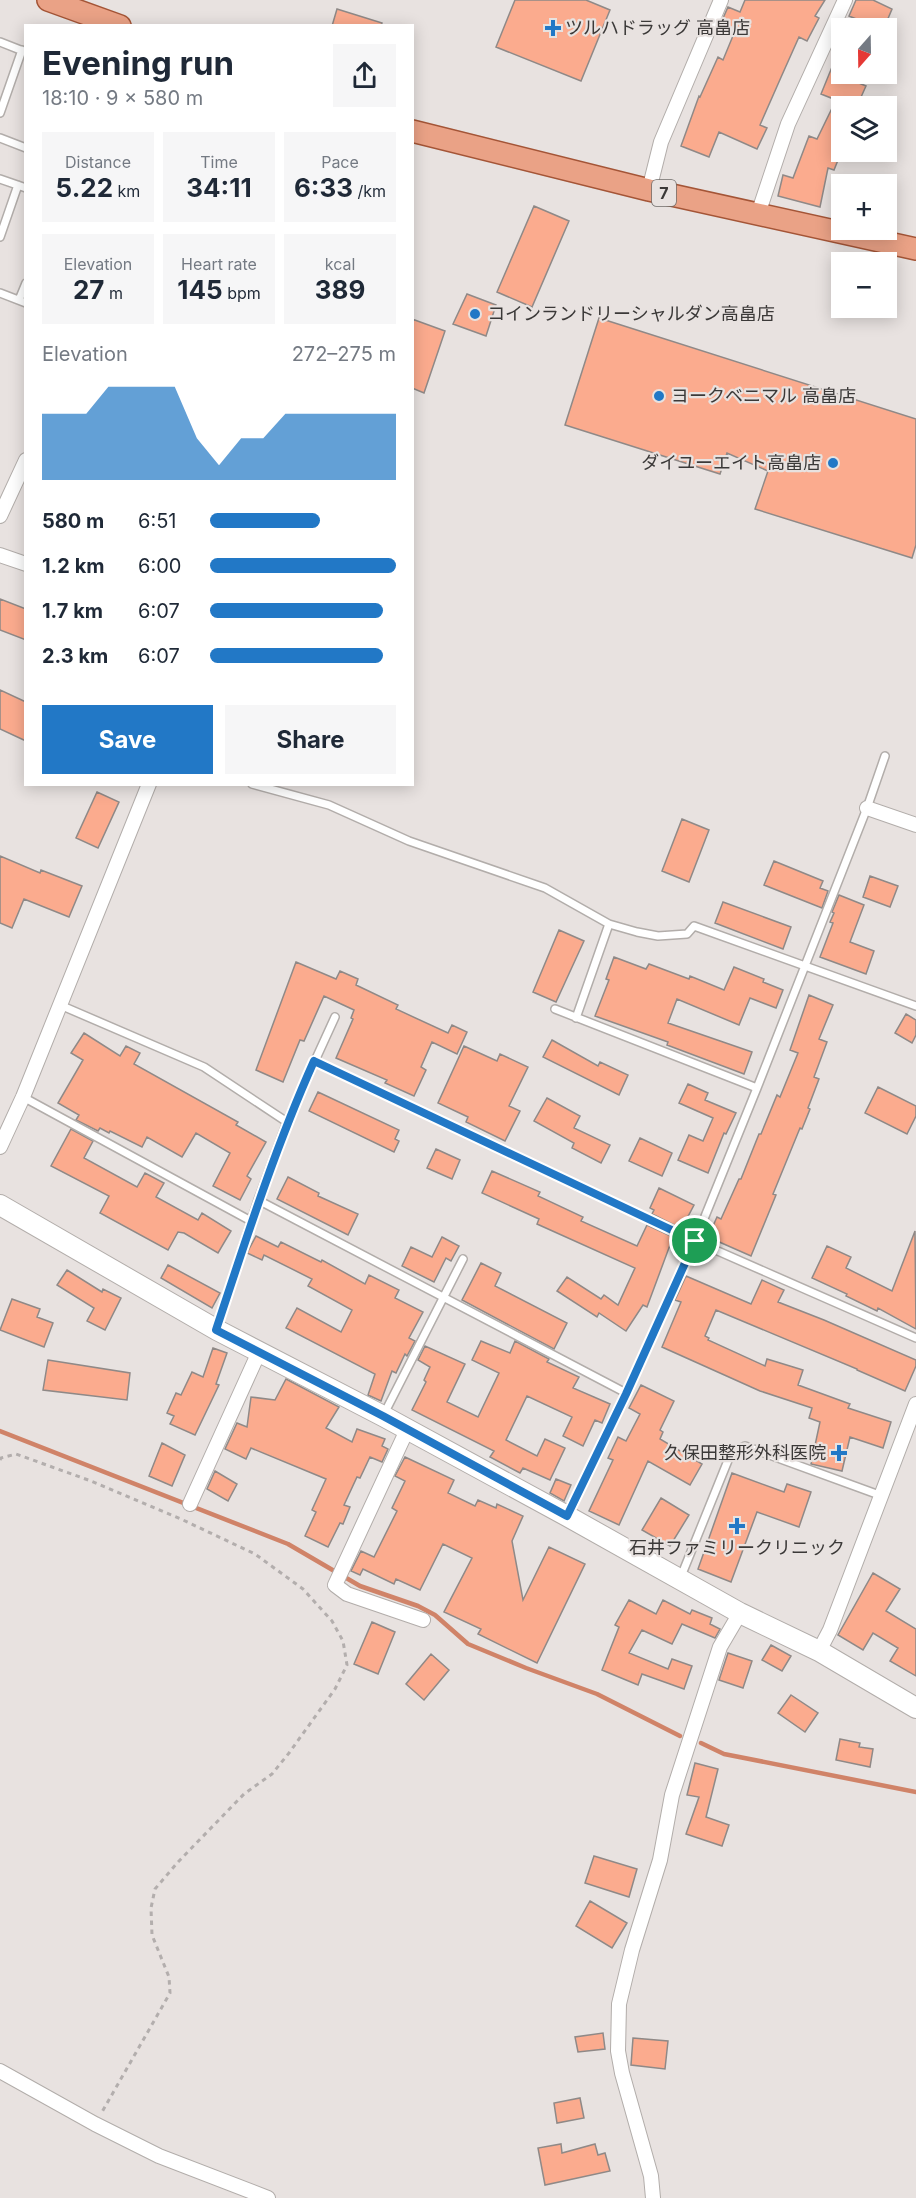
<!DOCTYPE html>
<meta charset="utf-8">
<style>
body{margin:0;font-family:Inter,"Noto Sans JP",sans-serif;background:#f6f6f7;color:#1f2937;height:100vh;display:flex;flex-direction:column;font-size:22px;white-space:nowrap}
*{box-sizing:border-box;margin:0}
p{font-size:20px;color:#747a83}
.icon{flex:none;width:33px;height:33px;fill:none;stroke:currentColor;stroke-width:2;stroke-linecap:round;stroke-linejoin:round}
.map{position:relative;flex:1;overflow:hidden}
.side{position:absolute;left:24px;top:24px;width:390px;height:762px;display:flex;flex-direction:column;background:#fff;border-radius:0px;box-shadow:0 3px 15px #0003}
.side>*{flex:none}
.needle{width:39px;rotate:200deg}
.buttons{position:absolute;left:831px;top:18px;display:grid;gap:12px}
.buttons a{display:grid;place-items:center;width:66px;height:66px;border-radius:0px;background:#fff;box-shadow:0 3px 15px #0003;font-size:30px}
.pin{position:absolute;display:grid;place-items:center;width:51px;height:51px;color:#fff;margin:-26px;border:3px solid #fff;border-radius:50%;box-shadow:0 2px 6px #0007}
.round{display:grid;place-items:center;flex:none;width:63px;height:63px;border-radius:0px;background:#f6f6f7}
.headline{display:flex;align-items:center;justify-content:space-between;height:102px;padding:0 18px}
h1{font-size:33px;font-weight:700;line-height:45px}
.stats{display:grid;grid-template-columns:repeat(3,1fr);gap:9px;height:102px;padding:6px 18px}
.stats div{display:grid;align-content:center;border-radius:0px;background:#f6f6f7;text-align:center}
.stats b{font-size:26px;font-weight:700}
.stats small{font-size:16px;font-weight:400}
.stats p{font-size:16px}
.chart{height:168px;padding:12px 18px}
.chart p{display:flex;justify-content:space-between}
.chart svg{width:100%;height:108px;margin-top:6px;fill:#2278c6;opacity:.7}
.action{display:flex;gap:12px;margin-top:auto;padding:12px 18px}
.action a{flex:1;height:69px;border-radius:0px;background:#2278c6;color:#fff;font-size:24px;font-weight:700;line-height:69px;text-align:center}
.action a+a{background:#f6f6f7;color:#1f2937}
ul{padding:0 18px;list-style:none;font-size:20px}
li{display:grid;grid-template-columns:96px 72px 1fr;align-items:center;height:45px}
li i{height:15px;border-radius:8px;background:#2278c6}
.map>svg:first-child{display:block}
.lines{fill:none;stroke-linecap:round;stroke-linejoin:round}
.stream{stroke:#d08368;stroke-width:4.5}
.building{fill:#fbab8e;stroke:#8f8987;stroke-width:1.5}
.lane-casing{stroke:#b2adaa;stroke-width:10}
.street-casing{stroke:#b2adaa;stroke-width:16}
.secondary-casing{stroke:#b2adaa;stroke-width:22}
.primary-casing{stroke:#a45537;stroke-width:24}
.path{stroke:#b3aead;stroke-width:3;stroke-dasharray:4.5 4.5;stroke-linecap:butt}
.lane{stroke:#fff;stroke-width:7}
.street{stroke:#fff;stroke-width:14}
.secondary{stroke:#fff;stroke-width:20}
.primary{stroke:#eaa286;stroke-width:21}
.route-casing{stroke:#fff;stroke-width:12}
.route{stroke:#2278c6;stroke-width:8}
.poi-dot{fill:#2278c6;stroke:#e8e2e0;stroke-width:2}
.labels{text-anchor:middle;stroke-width:4.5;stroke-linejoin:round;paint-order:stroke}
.shield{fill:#e8e2e0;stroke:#6f6c6a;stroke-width:1.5}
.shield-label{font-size:16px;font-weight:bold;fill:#3b3938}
.poi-label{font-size:18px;fill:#3b3938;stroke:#e8e2e0;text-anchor:start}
</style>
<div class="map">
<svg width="916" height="2198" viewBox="0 0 916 2198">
<rect width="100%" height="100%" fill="#e8e2e0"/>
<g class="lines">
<path class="stream" d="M0,1431l288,113 72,42 58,20 17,9 33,29 58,24 71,26 83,42
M701,1743l23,11 192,38"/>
</g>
<path class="building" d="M515,0h71l24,10 -29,71 -85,-34z
M745,0h80l-10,16 4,2 -12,23 -8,-4 -17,38 -22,50 7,3 -10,21 -38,-17 -10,25 -28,-11 18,-50 1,1 18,-40 5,3 12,-29 -15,-6 8,-18 12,5z
M856,0h17l19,9 -8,19h-6l-29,-12z
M337,9l45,14 -1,3h-49z
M841,45l1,31 24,10 -9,20h-15v30l-5,11 5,3 -8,20 -6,-2 -8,39 -42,-11 5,-21 10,3 16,-42 8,3 19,-39 -15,-6z
M534,206l35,15 -37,86 -35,-15z
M467,294l29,11 -10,31 -33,-12z
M599,318l317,101v126l-4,13 -157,-49 13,-38 -41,-18 -7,21 -155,-49z
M412,319l33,12 -21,62 -12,-5z
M0,599l26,10v31l-26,-10z
M0,690l26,12v39l-26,-12z
M97,792l22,10 -21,46 -22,-10z
M682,819l27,11 -20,52 -27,-11z
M0,856l40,17 1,-3 41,16 -13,31 -45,-18 -12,29 -12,-5z
M774,861l49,20 -3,7 8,3 -6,17 -58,-23z
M870,876l28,10 -8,21 -27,-10z
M839,895l25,10 -14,37 24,9 -8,23 -46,-17 13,-34 -3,-1 4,-9 -2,-1z
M723,902l68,25 -8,22 -68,-26z
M559,930l25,11 -28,61 -23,-10z
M614,957l32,12 3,-5 40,15 1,-3 34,14 10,-23 30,12 -1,3 20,8 -7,18 -26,-10 -11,27 -62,-26 -9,24 84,29 -8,22 -77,-29 1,-3 -73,-26 14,-36 -3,-1z
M296,962l40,17 4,-8 18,8 -2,6 42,20 -2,4 52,24 4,-8 15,7 -10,22 -25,-12 -11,25 5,3 -12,26 -29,-13 2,-3 -51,-22 17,-39 -2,-1 3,-8 -30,-14 -20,45 -4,-1 -17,42 -27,-12z
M809,995l24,10 -14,34 8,3 -13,35 5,2 -11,29 2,1 -8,20 -2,-1 -27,66 3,1 -25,61 -43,-19 9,-20 4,2 18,-40h2l18,-45h2l16,-39 3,2 18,-44 -8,-3z
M906,1014l10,6v15l-4,8 -17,-10z
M84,1033l36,23 6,-10 14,7 -6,11 104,58 -2,3 30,17 -19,34 4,3 -11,21 -27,-14 17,-33 -34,-20 -14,24 -35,-20 -5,10 -32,-16 -1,2 -9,-5 -2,3 -22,-11 3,-5 -21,-12 25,-43 -12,-7z
M552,1040l46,26 2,-4 28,13 -9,20 -76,-38z
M464,1046l33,15 3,-7 28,13 -19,39 11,5 -15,30 -39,-19 2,-5 -30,-14z
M688,1084l20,9 -3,7 31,13 -10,21 -2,-1 -16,40 -30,-13 11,-25 14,6 10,-23 -34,-15z
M878,1087l38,19v10l-9,18 -42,-21z
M318,1092l81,38 -4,9 4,2 -5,11 -85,-41z
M547,1098l33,18 -6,12 36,17 -9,18 -29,-15 2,-5 -40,-22z
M71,1129l22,12 -9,17 53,29 8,-14 19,10 -8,14 42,23 4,-7 29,18 -13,22 -34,-20 -6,-1 -10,18 -68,-37 9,-17 -58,-30z
M640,1138l32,15 -10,23 -33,-15z
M436,1149l24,11 -8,19 -25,-11z
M492,1171l48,21 -2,4 45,21 -2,4 56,25 10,-21 26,12 -26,70 -4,-2 -17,26 -27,-18 -2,4 -40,-26 10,-14 34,22 3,-4 14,10 17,-37 -98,-44 2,-5 -57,-26z
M288,1177l31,16 -1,3 40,18 -10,21 -71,-36z
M659,1188l35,17 -10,19 -5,-2 -1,5 -26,-13 2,-4 -4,-2z
M915,1231l1,98 -38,-21 -1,3 -31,-15 1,-2 -35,-16 15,-32 24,11 -5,11 46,23z
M256,1236l22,11 3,-5 40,20 1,-2 43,24 4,-9 30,15 -4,8 28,14 -14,26 6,3 -8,15 -2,-2 -9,19 -4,-2 -11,30 -13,-6 7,-21 -89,-46 11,-20 44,24 11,-22 -44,-24 4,-7 -48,-24 -2,5 -15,-7z
M442,1237l17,9 -8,15 -5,-3 -12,24 -32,-16 9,-19 21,10z
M481,1263l20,10 -6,13 72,37 -13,26 -92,-49z
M168,1265l52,28 -8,15 -51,-30z
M67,1270l35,22 1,-3 18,9 -16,32 -18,-9 7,-13 -37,-23z
M686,1276l65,28 11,-24 22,10 -6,12 46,18 92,40v6l-11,25 -48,-21v-1l-141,-59 -11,26 4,2 -1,2 57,26 2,-7 36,11 -5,15 52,19 -2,4 43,14 -8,26 -33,-11 -8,34 -31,-7 9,-42 -11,-4 3,-10 -52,-17 -98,-44 19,-45 -6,-2z
M12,1299l28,10 -3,8 16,6 -9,24 -44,-17z
M481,1341l29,12 5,-12 34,18 -2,3 32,15 -6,11 37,16 -8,19 -7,-3 -12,26 -20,-10 9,-19 -45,-21 -21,44 31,16 8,-17 20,9 -15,32 -27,-12 -3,5 -30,-16 4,-6 -82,-41 14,-28 -2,-2 6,-13 -12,-7 7,-14 40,18 -18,38 31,15 21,-44 -27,-13z
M213,1348l14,5 -11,31 3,1 -24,50 -25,-11 4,-8 -7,-3 9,-20 5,2 11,-23 11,5z
M48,1360l82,13 -3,27 -84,-10z
M286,1379l53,28 -13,21 26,14 5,-13 28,10 -3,7 6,3 -6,13 -12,-5 -10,21 -3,-1 -13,28 6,2 -7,17 -3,-1 -12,24 -23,-11 11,-24 -4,-2 14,-31 -75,-31 -5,11 -21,-10 12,-26 10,4 4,-30 24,3z
M641,1385l33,16 -14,29 3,2 -3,7 42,25 -12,21 -42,-24 -29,64 -30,-14 24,-51 -5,-2 10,-21 8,4 14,-27 -11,-6z
M162,1443l23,12 -13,31 -23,-10z
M405,1457l49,23 -6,13 27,13 3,-6 18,8 1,-4 26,12 -11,25 11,59 26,-53 36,17 -48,99 -59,-29 3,-5 -37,-17 28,-54 -29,-14 -23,46 -24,-11 -2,5 -31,-15 -3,6 -9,-4 10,-20 13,6 23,-46 -5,-3 13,-27 -10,-5z
M215,1471l22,13 -9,17 -21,-12z
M732,1473l52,19 3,-8 24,8 -12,35 -42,-15 -26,70 -33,-13z
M556,1479l15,6 -7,16 -14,-8z
M661,1498l28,17 -19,31 -28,-16z
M873,1573l27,16 -14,22 30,18v47l-26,-15 8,-13 -25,-15 -10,17 -25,-15z
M629,1600l27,14 7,-14 27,14 2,-4 20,8 -2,6 10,5 -5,9 -33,-14 -10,20 -30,-14 -13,23 39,16 4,-10 20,7 -8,23 -42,-15 -4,11 -36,-15 17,-43 -4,-2z
M372,1622l23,10 -17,42 -24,-10z
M771,1645l20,11 -9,15 -20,-11z
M728,1653l24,8 -9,27 -24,-8z
M431,1654l18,16 -25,30 -18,-16z
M791,1695l27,18 -13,19 -27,-19z
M840,1739l20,4 -1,4 14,2 -3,18 -34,-7z
M695,1763l23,6 -12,48 23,8 -7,21 -36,-12 13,-37 -12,-2z
M594,1856l43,13 -8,28 -44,-14z
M590,1901l37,22 -15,25 -36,-22z
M603,2033l2,16 -27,3 -3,-15z
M633,2038l35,3 -3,28 -34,-4z
M580,2098l4,20 -27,5 -3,-20z
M561,2144l1,9 33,-9 3,11 7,-2 5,18 -65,14 -7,-37z"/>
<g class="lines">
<defs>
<path id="lane" d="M0,42l23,9
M0,113l22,-63
M0,138l26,10
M0,179l26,9
M0,237l18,-52
M0,293l26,10
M19,300l7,-17
M252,784l77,21 80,36 136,47 64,36 28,8 21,4 29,-2 7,-8 222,80
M60,1005l144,62 83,55
M555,1009l202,79
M576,1018l33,-94
M314,1061l381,180 221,97
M23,1097l228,124
M258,1200l368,193
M217,1327l41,-127 29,-78 48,-105
M384,1414l79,-155
M568,1514l58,-121 69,-152 62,-153 110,-280 18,-52
M680,1579l51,-126 14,-7 137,50"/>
<path id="street" d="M649,190l12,-48 60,-142
M758,214l30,-90 57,-124
M0,516l26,-56
M0,555l26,9
M867,808l49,17
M0,1147l23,-50 126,-313
M407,1430l-72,155 12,9 76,26
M190,1504l69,-152
M819,1651l11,-21 86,-226
M0,2071l95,53 64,32 109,42
M653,2198l-2,-22 -29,-103 -4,-22 1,-47 13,-54 28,-90 12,-65 48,-148 20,-34"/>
<path id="secondary" d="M0,1205l217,125 166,86 184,100 173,97 79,38 97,57"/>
<path id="primary" d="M48,0l72,26
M412,131l237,59 267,59"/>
</defs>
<use href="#lane" class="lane-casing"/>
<use href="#street" class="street-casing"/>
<use href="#secondary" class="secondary-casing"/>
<use href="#primary" class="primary-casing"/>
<path class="path" d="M0,1460l1,-2 15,-4 75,27 92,39 72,34 48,35 29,32 11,20 4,24 -12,24 -46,64 -17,21 -28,20 -66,68 -23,27 -4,19 1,27 17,42 1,16 -68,119"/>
<use href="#lane" class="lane"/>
<use href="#street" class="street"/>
<use href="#secondary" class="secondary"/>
<use href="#primary" class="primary"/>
</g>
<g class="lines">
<defs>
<path id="route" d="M314,1061l381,180 -69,153 -59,122 -184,-100 -167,-86c30,-91 59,-182 98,-269z"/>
</defs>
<use href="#route" class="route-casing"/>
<use href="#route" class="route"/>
</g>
<g class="poi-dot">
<path d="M550 19h6v6h6v6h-6v6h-6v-6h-6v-6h6z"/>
<circle cx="475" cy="314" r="6"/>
<circle cx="659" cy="396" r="6"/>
<circle cx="833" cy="463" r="6"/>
<path d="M836 1444h6v6h6v6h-6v6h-6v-6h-6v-6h6z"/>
<path d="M734 1517h6v6h6v6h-6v6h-6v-6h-6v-6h6z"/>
</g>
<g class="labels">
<rect class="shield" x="652" y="180" width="24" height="26" rx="4.5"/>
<g class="shield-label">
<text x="664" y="199">7</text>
</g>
<g class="poi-label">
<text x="565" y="34">ツルハドラッグ 高畠店</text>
<text x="487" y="320">コインランドリーシャルダン高畠店</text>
<text x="671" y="402">ヨークベニマル 高畠店</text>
<text x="821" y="469" text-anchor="end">ダイユーエイト高畠店</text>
<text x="826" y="1459" text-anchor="end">久保田整形外科医院</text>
<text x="737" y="1554" text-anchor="middle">石井ファミリークリニック</text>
</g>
</g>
</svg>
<div class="buttons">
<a><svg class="needle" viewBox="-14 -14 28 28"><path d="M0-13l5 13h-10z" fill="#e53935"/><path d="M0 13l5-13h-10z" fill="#747a83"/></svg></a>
<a><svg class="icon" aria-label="layers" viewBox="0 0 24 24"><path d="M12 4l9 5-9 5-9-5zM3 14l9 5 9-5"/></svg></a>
<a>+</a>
<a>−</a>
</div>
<div class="pin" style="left:695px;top:1241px;background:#1e9e55"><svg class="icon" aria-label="arrive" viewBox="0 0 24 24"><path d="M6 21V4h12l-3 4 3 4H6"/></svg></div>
<section class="side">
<div class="headline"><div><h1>Evening run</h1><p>18:10 · 9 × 580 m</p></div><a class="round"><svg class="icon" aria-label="share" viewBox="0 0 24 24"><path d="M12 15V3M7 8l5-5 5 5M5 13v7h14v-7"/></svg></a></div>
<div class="stats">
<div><p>Distance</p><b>5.22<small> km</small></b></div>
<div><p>Time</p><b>34:11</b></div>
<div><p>Pace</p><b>6:33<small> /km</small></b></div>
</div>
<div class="stats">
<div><p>Elevation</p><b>27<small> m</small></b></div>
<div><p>Heart rate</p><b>145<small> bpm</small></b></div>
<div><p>kcal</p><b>389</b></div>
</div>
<div class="chart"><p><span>Elevation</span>272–275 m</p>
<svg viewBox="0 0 160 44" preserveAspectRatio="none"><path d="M0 44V17L10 17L20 17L30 6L40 6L50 6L60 6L70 27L80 38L90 27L100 27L110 17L120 17L130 17L140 17L150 17L160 17V44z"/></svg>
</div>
<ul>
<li><b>580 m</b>6:51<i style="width:59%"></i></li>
<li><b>1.2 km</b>6:00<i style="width:100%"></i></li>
<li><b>1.7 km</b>6:07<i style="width:93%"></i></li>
<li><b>2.3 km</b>6:07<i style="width:93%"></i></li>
</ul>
<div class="action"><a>Save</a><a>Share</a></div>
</section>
</div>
